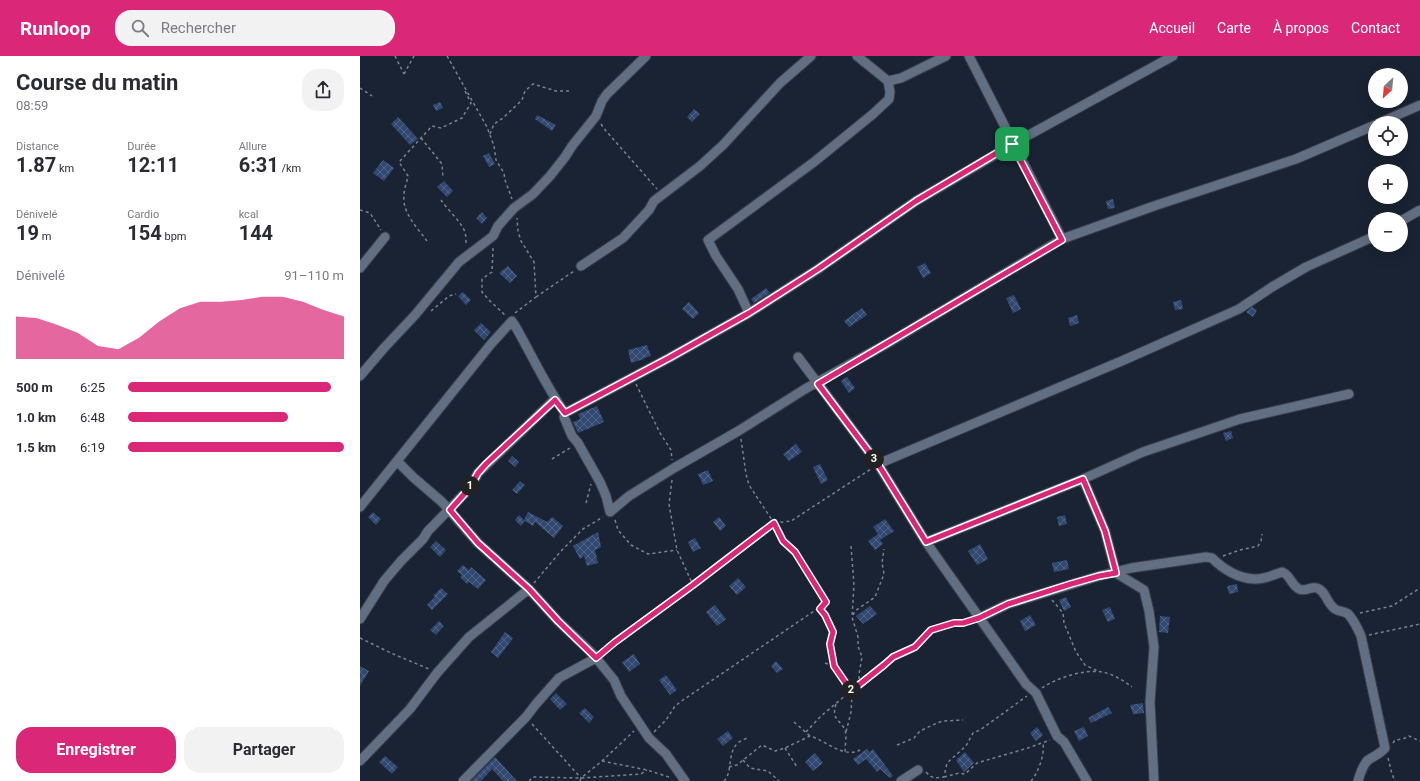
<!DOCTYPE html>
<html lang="fr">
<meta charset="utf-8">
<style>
body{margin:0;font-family:Roboto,sans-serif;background:#f2f2f3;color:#2b2b33;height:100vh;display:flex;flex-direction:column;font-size:15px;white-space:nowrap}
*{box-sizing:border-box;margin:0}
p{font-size:13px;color:#7c7c81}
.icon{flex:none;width:22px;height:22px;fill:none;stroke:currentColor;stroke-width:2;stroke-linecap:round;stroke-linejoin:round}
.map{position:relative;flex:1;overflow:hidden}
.sheet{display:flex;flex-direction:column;background:#fff;width:360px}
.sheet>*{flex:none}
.needle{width:26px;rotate:206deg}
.controls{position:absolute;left:1008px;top:12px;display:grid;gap:8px}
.controls a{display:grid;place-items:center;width:40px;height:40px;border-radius:50%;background:#fff;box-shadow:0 4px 16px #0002;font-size:20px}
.pin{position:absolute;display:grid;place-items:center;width:34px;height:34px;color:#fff;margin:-17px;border-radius:8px;box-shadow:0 2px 6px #0006}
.km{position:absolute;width:20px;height:20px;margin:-10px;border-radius:50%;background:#222;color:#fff;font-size:11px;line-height:20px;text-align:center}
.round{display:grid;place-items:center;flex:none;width:42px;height:42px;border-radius:16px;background:#f2f2f3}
.headline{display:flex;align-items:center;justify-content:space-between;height:68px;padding:0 16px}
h1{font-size:22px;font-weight:700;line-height:30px}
.figures{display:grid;grid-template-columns:repeat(3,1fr);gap:6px;height:68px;padding:4px 16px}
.figures div{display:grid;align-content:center}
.figures b{font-size:20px;font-weight:700}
.figures small{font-size:11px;font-weight:400}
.figures p{font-size:11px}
.chart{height:112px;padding:8px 16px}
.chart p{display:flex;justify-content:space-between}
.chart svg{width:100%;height:72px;margin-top:4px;fill:#db2777;opacity:.7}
.cta{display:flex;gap:8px;margin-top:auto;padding:8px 16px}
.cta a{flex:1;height:46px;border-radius:16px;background:#db2777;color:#fff;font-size:16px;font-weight:700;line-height:46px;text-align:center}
.cta a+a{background:#f2f2f3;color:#2b2b33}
ul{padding:0 16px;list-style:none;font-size:13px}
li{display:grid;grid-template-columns:64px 48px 1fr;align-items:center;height:30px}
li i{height:10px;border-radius:5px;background:#db2777}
header{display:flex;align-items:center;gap:24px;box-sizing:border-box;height:56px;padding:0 20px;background:#db2777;color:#fff}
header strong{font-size:19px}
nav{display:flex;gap:22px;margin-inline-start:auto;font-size:14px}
.search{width:280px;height:36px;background:#f2f2f3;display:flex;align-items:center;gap:10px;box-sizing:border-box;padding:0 14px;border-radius:16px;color:#7c7c81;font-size:15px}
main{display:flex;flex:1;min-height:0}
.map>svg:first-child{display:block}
.building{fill:url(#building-cross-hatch)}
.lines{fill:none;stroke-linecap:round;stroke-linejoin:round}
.street-casing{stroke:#373e4b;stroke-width:11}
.path{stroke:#7b8391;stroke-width:1.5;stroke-dasharray:3 3;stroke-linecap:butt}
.street{stroke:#626e81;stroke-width:9}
.route-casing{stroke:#fff;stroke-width:8}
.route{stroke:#db2777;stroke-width:5}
</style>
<header>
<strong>Runloop</strong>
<div class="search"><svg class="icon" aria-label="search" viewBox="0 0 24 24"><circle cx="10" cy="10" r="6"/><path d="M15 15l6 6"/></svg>Rechercher</div>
<nav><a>Accueil</a><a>Carte</a><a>À propos</a><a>Contact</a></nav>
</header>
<main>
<section class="sheet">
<div class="headline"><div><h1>Course du matin</h1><p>08:59</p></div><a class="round"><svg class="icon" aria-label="share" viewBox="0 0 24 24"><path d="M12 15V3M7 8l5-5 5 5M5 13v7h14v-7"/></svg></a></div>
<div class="figures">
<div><p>Distance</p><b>1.87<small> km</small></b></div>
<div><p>Durée</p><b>12:11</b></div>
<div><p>Allure</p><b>6:31<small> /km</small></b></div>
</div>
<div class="figures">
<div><p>Dénivelé</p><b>19<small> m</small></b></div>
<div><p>Cardio</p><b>154<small> bpm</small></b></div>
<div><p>kcal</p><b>144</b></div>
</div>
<div class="chart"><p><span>Dénivelé</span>91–110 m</p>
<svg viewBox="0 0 160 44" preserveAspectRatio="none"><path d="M0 44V18L10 19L20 23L30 28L40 36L50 38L60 31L70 21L80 13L90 9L100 9L110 8L120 6L130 6L140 9L150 14L160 18V44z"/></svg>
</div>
<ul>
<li><b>500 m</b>6:25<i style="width:94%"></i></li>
<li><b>1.0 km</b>6:48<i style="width:74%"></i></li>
<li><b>1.5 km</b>6:19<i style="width:100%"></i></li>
</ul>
<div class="cta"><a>Enregistrer</a><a>Partager</a></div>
</section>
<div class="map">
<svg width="1060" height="725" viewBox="0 0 1060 725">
<defs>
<pattern id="building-cross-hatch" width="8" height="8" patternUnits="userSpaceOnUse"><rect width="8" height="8" fill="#314971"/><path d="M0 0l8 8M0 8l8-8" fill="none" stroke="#4f6486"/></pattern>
</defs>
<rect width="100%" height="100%" fill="#192333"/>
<path class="building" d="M80,46l3,6 -7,3 -3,-6z
M334,53l6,5 -8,8 -5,-5z
M177,59l19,10 -4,6 -17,-12z
M38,61l20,22 -8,6 -19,-21z
M129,97l6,11 -6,3 -6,-11z
M23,104l11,8 -10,13 -11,-8z
M84,125l9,10 -6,6 -10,-10z
M753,143l2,9 -7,1 -2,-8z
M122,156l5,6 -5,6 -6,-6z
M565,207l6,10 -8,5 -6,-11z
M148,210l9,10 -7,7 -11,-10z
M406,232l4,5 -16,10 -3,-4z
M103,236l8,8 -5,5 -8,-9z
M654,239l7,14 -8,4 -7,-15z
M821,244l2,9 -8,1 -2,-8z
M329,246l10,11 -6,6 -11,-10z
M892,251l5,3 -4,7 -7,-5z
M502,252l5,7 -18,12 -5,-6z
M717,259l2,8 -9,3 -2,-8z
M121,267l10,9 -7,8 -10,-10z
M287,289l4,11 -7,2v1l-13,4 -3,-13z
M487,321l8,11 -6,5 -8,-12z
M237,350l7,16 -26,11 -5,-11 7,-3 -2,-5z
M871,375l2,7 -7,3 -3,-8z
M436,388l6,8 -13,9 -6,-7z
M152,400l7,6 -4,5 -7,-6z
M460,408l8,16 -7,4 -8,-17z
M348,414l5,11 -10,4 -5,-11z
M160,425l5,4 -8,9 -5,-4z
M13,456l8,7 -5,6 -8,-8z
M168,456l19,10 5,-5 11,9 -9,12 -19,-16 -2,4 -8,-5 -4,5 -6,-6 4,-5 5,5z
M705,459l2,9 -8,2 -2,-9z
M359,461l7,9 -6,5 -7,-9z
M525,463l9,12 -14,9 3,4 -8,6 -7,-9 10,-7 -5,-7z
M238,476l3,15 -6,3 3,13 -11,3 -3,-10 -4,3 -7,-13z
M335,482l6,10 -8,4 -5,-10z
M76,485l10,9 -6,7 -10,-10z
M620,488l8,15 -11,6 -9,-14z
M707,504l2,9 -15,3 -2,-9z
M103,509l6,5 2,-3 15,13 -8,9 -9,-7 -2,2 -7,-7 2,-2 -5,-4z
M378,522l8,9 -9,8 -8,-9z
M877,528l1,8 -9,2 -2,-8z
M81,532l7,6 -16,16 -5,-5 8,-8 -2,-1z
M706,541l5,10 -7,4 -5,-11z
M355,549l11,14 -9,7 -11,-14z
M510,550l7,8 -14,10 -7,-8z
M750,551l5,12 -7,3 -6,-12z
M670,559l6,10 -11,6 -5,-10z
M800,560l10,1 -2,16 -9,-1z
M79,565l5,5 -8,9 -6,-5z
M145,576l8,6 -15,20 -7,-6z
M274,598l6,10 -11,8 -7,-10z
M416,605l7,8 -6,4 -6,-7z
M0,610l9,5 -9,15z
M306,619l11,15 -7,5 -11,-15z
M196,637l11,11 -7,6 -10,-11z
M783,647l1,10 -11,1 -3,-9z
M748,651l4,6 -21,10 -3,-5z
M225,652l9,9 -5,6 -10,-10z
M677,671l6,8 -7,6 -6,-8z
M724,671l4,9 -9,5 -5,-10z
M368,675l5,7 -10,8 -6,-7z
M507,693l3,3 3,-3 20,27 -3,2 -10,-9 -3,3 -11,-13 -8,6 -5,-6z
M605,696l9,11 -10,9 -8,-12z
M455,697l8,10 -10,8 -8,-9z
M25,700l13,11 -6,7 -13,-12z
M135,701l22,24h-14l-11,-12 -11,12h-10z"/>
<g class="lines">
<defs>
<path id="street" d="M609,0l93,183
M528,25l13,-3 45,-22
M1019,67l41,-18
M1041,165l19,-11
M221,210l42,-28 26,-28 5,-9 46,-35 23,-21 57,-62 31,-27
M0,212l25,-31
M389,257l-11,-24 -22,-33 -8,-16 106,-78 59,-48 16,-15 1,-7 -2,-11 -31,-25
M154,268c17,29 31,61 51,89l104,-55 80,-45 69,-44 98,-68 111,-65 146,-80
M438,301l80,107 48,78 86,122 14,20 10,9 21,43 7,6 23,39
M0,320l24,-28 31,-33 44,-53 34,-26 5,-10 16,-18 19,-14 17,-18 15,-19 7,-11 24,-30 6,-15 5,-7 39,-38
M205,357l-1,4 8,19 6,7 22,39 6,14 4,16 19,-16 45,-28 66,-38 65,-41 83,-46 174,-104 92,-33 142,-47 79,-34
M37,405l16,16 29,25 36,41 51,46 29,32 34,32 22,27 7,16 28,42 17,16 19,27
M518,408l246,-104 115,-51 33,-22 34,-20 69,-31
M723,423l22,52 11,42 28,17 5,21 5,36 -4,55 4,79
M0,451l131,-163 21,-23
M566,486l157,-63 60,-27 97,-33 109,-25
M619,562l29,-14 91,-28 32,-8 75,-11 6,1c11,11 26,20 42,21 9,1 19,-4 28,-7 8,2 9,13 17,17 6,3 12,-3 18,-1 9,3 10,16 18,21 4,3 11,2 14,6 5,6 9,14 12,21l24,112c-5,6 -11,8 -17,12 -5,5 -8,14 -10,21
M0,563l24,-38 17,-20 22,-22 5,-8 38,-39 6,-8 6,-11 77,-74
M0,705l50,-52 27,-36 32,-36 60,-48
M103,725l63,-64 10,-13 23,-26 37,-20
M541,725l17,-11"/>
</defs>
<use href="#street" class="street-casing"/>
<path class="path" d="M35,0l9,18
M87,0l40,71 7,19 2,14 8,13 1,7 7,19
M44,18l10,-18
M0,32l12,8
M241,68l5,7 51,58
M130,78l4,-10 9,-6 19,-18 3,-9 8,-7 23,7h15
M61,82l21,26 1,14
M81,144c6,9 21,23 24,32 1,4 1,9 1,13
M0,154l10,3 11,17
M67,185c-10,-14 -25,-28 -23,-46 0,-6 3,-13 4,-19l-9,-14 33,-36 9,2 21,-10 9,-15 -6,-12
M133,192l-1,24 -10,7v13l7,8 16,15
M176,241l38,-26
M71,255l18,-15 7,-2
M155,257l21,-16 -2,-35 -13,-21 -3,-10 -1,-13
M276,328l24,49 11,17 1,10
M381,383l5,35 3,11 25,38 9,18 12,11 31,50 -6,7 5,6 8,17 -3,12 4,22
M192,403l18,-11
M312,424l-3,24 8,46 16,35
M226,447l5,-19
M255,464l3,10 13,15 17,9 29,-4
M491,490l3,39 -2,32 6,20v9l4,11 -3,17v10
M863,500l17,-6 18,-4 3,-5 1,-7
M174,527l27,-32 22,-22 20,-12
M692,544l11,13 1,10 12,29 9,13 13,6
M1000,557l32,-7 28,-18
M493,559l2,-4 20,-14 9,-23 -2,-11 2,-14
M1009,579l51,-11
M0,582l31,15 38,16
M242,597l172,-130 17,-2 80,-52
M465,607l9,3 13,19 1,5 4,6 -1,16 -5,20
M682,632c15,-10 41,-19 60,-16 11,2 21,8 30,15
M476,648c-5,16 4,15 9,26 2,6 0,15 0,22
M434,666l16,14
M172,668l49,54
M294,676l12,-12 9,-14 8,-6 140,-95
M446,676l15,-16 38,-32 25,-19 9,-8 22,-10 16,-16 23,-8 17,-3
M1033,687l2,-3 8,-1 6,-3 11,5
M537,689l17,-7 6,-7 17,-8 6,-2 20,-1
M425,692l12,19
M1028,702l4,16 3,7
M383,704l7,8 18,3 11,10
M242,705l45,9 25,8
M369,711l8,-2 25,-20 13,6 10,-3 25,-12c15,4 34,23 50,14
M566,716c6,7 10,6 18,5l3,-14 19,-17 7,-13 7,-3 47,-34
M584,721l15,-4 6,1 12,-11 51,-15 22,-8
M169,725l4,-4 48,1 60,-4 6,-4
M220,725l1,-3 21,-17 32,-30
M364,725c9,-9 3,-29 14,-38 3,-3 8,-4 11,-6
M671,725c7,-8 14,-27 12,-37"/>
<use href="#street" class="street"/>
</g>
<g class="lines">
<defs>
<path id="route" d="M652,88l50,96 -244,144 60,80 48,78 157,-63 22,52 11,42 -17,3 -28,8 -63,20 -29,14 -16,5h-9l-23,7 -16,17 -22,10 -9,8 -34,27 -3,-7 -13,-19 -4,-22 3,-12 -8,-17 -5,-6 6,-7 -31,-50 -12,-11 -9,-18 -81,62 -78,57 -19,16 -38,-37 -29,-32 -51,-46 -28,-33 16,-18 6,-8 6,-11 8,-9 69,-64 10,13 104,-55 80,-45 69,-44 98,-68z"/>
</defs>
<use href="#route" class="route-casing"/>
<use href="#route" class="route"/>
</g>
</svg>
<div class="controls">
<a><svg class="needle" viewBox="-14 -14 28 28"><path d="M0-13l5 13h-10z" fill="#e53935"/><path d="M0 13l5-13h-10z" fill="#7c7c81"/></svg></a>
<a><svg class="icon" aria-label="locate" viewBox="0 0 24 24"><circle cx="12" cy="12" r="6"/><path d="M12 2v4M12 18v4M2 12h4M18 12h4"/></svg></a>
<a>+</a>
<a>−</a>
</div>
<div class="pin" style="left:652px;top:88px;background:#1e9e55"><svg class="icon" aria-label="arrive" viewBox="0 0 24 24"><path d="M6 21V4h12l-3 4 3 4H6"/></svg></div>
<b class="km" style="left:110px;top:430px">1</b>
<b class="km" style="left:491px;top:634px">2</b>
<b class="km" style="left:514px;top:403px">3</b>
</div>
</main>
